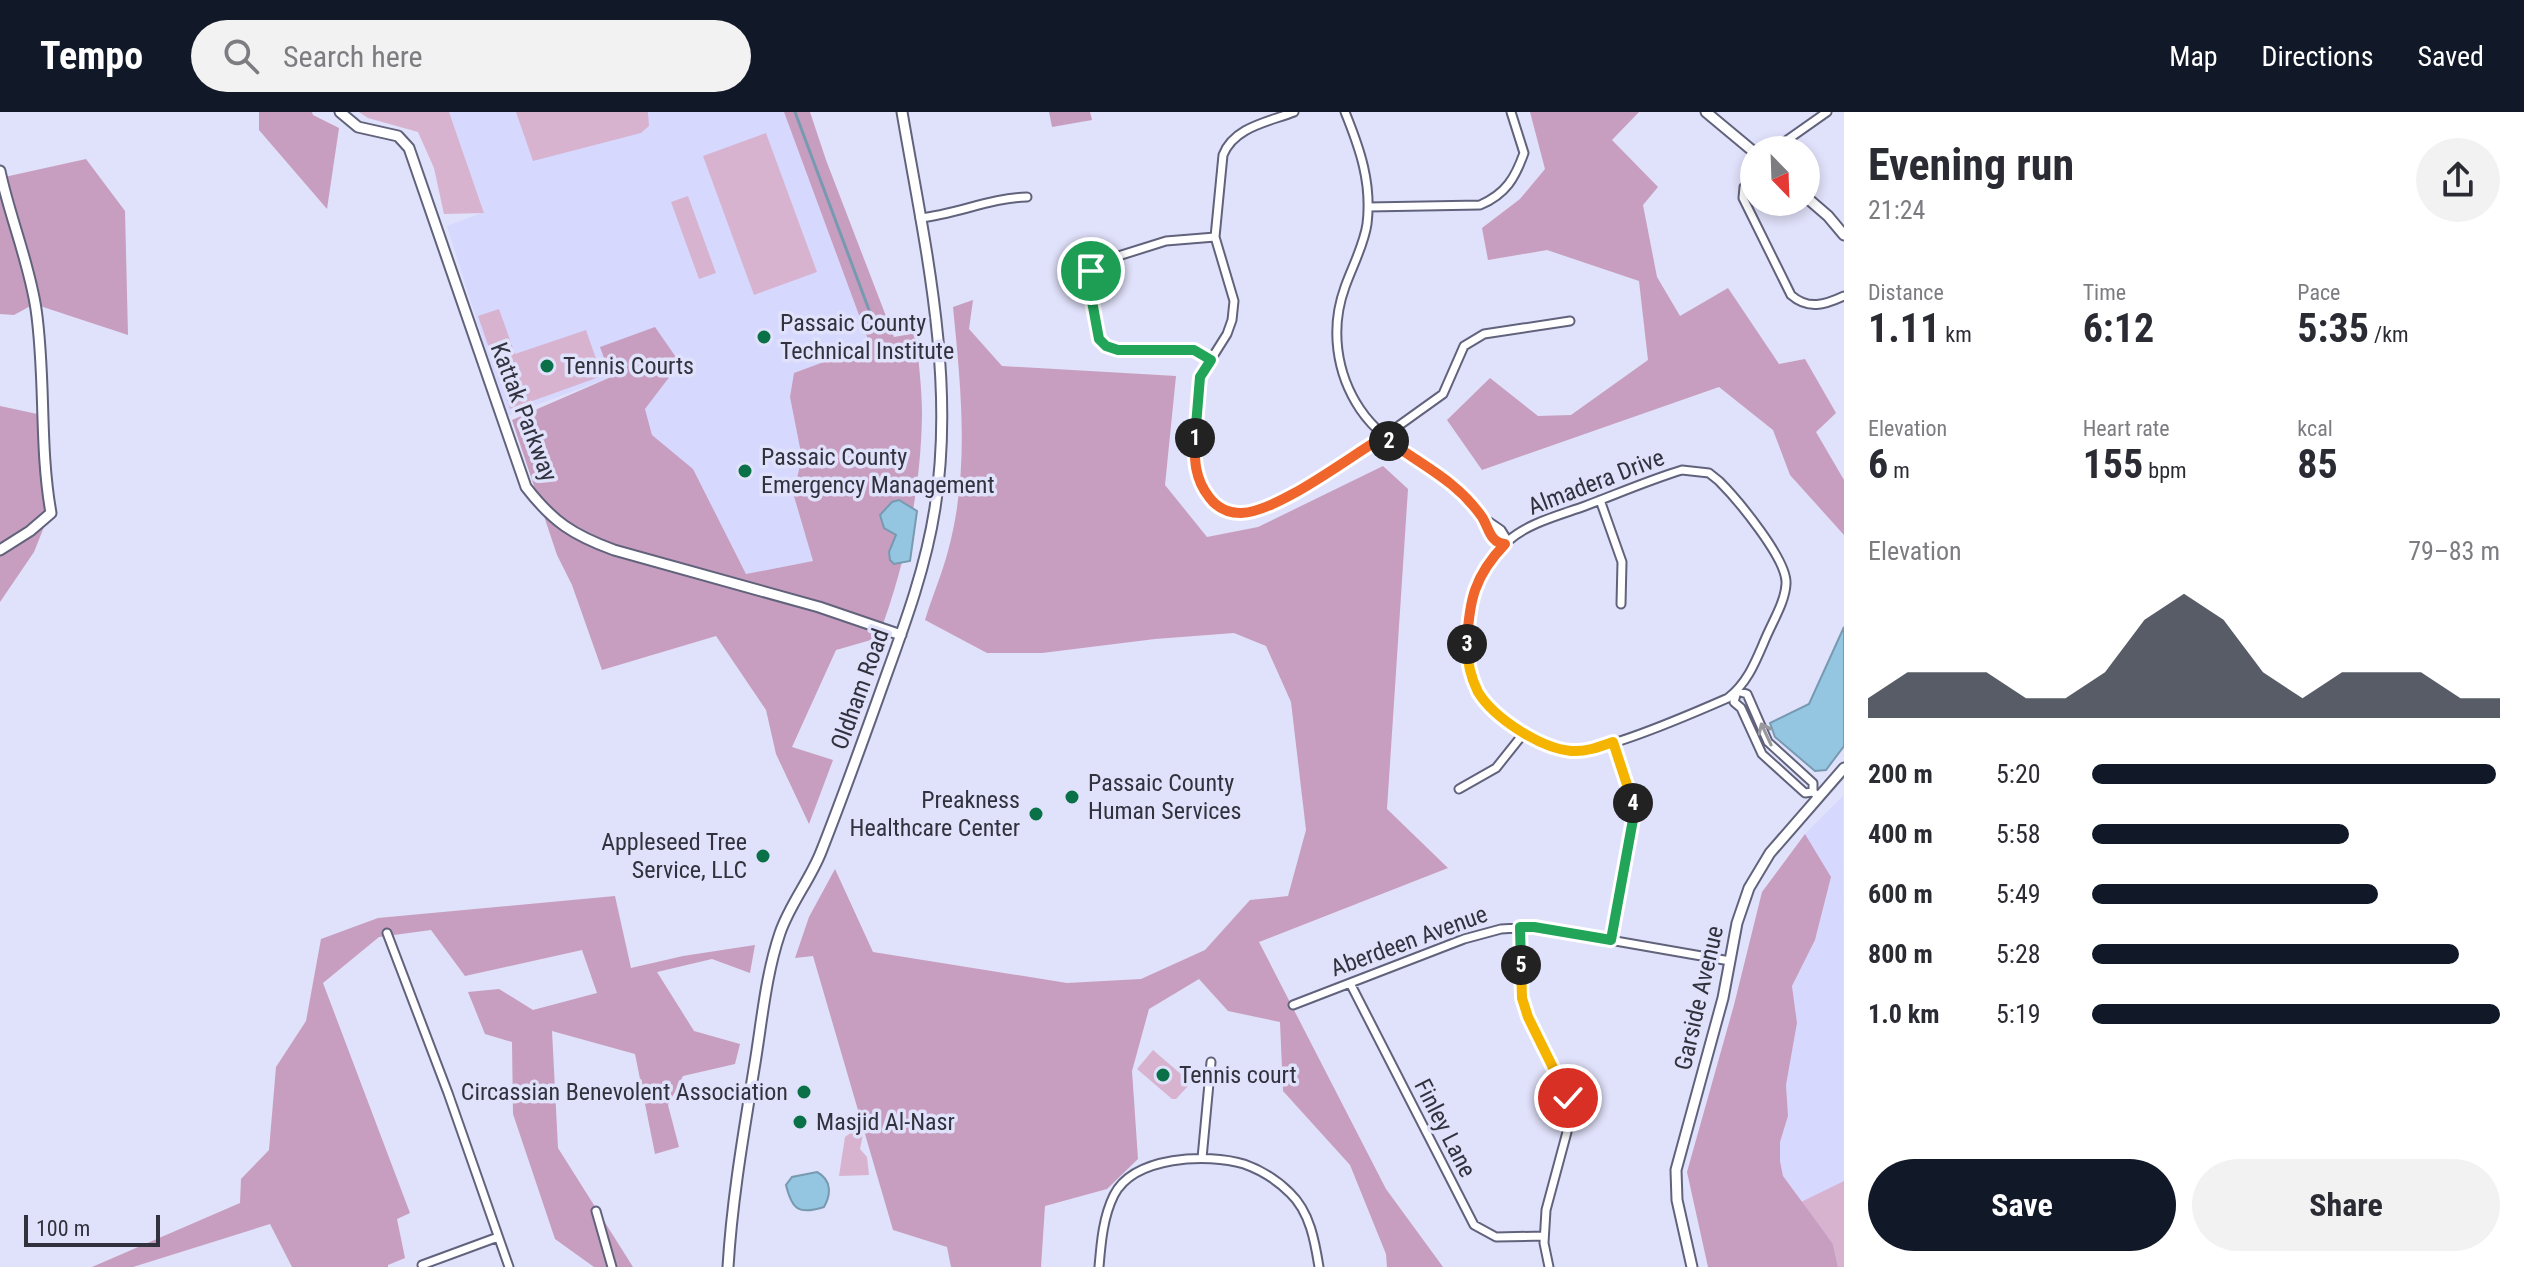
<!DOCTYPE html>
<meta charset="utf-8">
<style>
body{margin:0;font-family:"Roboto Condensed",sans-serif;background:#f2f2f3;color:#2b2b33;height:100vh;display:flex;flex-direction:column;font-size:30px;white-space:nowrap}
*{box-sizing:border-box;margin:0}
p{font-size:26px;color:#7c7c81}
.icon{flex:none;width:44px;height:44px;fill:none;stroke:currentColor;stroke-width:2;stroke-linecap:round;stroke-linejoin:round}
.map{position:relative;flex:1;overflow:hidden}
.sheet{display:flex;flex-direction:column;background:#fff;width:680px}
.sheet>*{flex:none}
.needle{width:52px;rotate:157deg}
.tools{position:absolute;left:1740px;top:24px;display:grid;gap:16px}
.tools a{display:grid;place-items:center;width:80px;height:80px;border-radius:50%;background:#fff;box-shadow:0 4px 12px #0003;font-size:40px}
.scale{position:absolute;left:24px;bottom:20px;width:136px;box-sizing:border-box;padding-left:8px;border:4px solid #32323e;border-top:0;font-size:22px;line-height:28px;white-space:nowrap;color:#32323e;-webkit-text-stroke:6px #e0e1fa;paint-order:stroke}
.pin{position:absolute;display:grid;place-items:center;width:68px;height:68px;color:#fff;margin:-34px;border:4px solid #fff;border-radius:50%;box-shadow:0 2px 8px #0007}
.km{position:absolute;width:40px;height:40px;margin:-20px;border-radius:50%;background:#222;color:#fff;font-size:22px;line-height:40px;text-align:center}
.round{display:grid;place-items:center;flex:none;width:84px;height:84px;border-radius:42px;background:#f2f2f3}
.overview{display:flex;align-items:center;justify-content:space-between;height:136px;padding:0 24px}
h1{font-size:44px;font-weight:700;line-height:60px}
.stats{display:grid;grid-template-columns:repeat(3,1fr);gap:12px;height:136px;padding:8px 24px}
.stats div{display:grid;align-content:center}
.stats b{font-size:40px;font-weight:700}
.stats small{font-size:22px;font-weight:400}
.stats p{font-size:22px}
.chart{height:224px;padding:16px 24px}
.chart p{display:flex;justify-content:space-between}
.chart svg{width:100%;height:144px;margin-top:8px;fill:#111827;opacity:.7}
.cta{display:flex;gap:16px;margin-top:auto;padding:16px 24px}
.cta a{flex:1;height:92px;border-radius:48px;background:#111827;color:#fff;font-size:32px;font-weight:700;line-height:92px;text-align:center}
.cta a+a{background:#f2f2f3;color:#2b2b33}
ul{padding:0 24px;list-style:none;font-size:26px}
li{display:grid;grid-template-columns:128px 96px 1fr;align-items:center;height:60px}
li i{height:20px;border-radius:10px;background:#111827}
header{display:flex;align-items:center;gap:48px;box-sizing:border-box;height:112px;padding:0 40px;background:#111827;color:#fff}
header strong{font-size:38px}
nav{display:flex;gap:44px;margin-inline-start:auto;font-size:28px}
.search{width:560px;height:72px;background:#f2f2f3;display:flex;align-items:center;gap:20px;box-sizing:border-box;padding:0 28px;border-radius:44px;color:#7c7c81;font-size:30px}
main{display:flex;flex:1;min-height:0}
.map>svg:first-child{display:block}
.built{fill:#d7d8fe}
.green{fill:#d7b3d0}
.forest{fill:#c79ebf}
.water{fill:#94c6e2;stroke:#779ab1;stroke-width:2}
.lines{fill:none;stroke-linecap:round;stroke-linejoin:round}
.stream{stroke:#779ab1;stroke-width:3}
.minor-casing{stroke:#61627c;stroke-width:11}
.tertiary-casing{stroke:#61627c;stroke-width:13}
.minor{stroke:#fff;stroke-width:7}
.tertiary{stroke:#fff;stroke-width:9}
.oneway{stroke:#98989e}
.split-1-casing{stroke:#fff;stroke-width:16}
.split-2-casing{stroke:#fff;stroke-width:16}
.split-3-casing{stroke:#fff;stroke-width:16}
.split-4-casing{stroke:#fff;stroke-width:16}
.split-5-casing{stroke:#fff;stroke-width:16}
.split-6-casing{stroke:#fff;stroke-width:16}
.split-1{stroke:#22a559;stroke-width:10}
.split-2{stroke:#f0652b;stroke-width:10}
.split-3{stroke:#f0652b;stroke-width:10}
.split-4{stroke:#f5b400;stroke-width:10}
.split-5{stroke:#22a559;stroke-width:10}
.split-6{stroke:#f5b400;stroke-width:10}
.poi-dot{fill:#0a7047;stroke:#e0e1fa;stroke-width:3}
.labels{text-anchor:middle;stroke-width:7;stroke-linejoin:round;paint-order:stroke}
.poi-label{font-size:24px;fill:#32323e;stroke:#e0e1fa;text-anchor:start}
.street-label{font-size:24px;fill:#32323e;stroke:#e0e1fa}
</style>
<header>
<strong>Tempo</strong>
<div class="search"><svg class="icon" aria-label="search" viewBox="0 0 24 24"><circle cx="10" cy="10" r="6"/><path d="M15 15l6 6"/></svg>Search here</div>
<nav><a>Map</a><a>Directions</a><a>Saved</a></nav>
</header>
<main>
<div class="map">
<svg width="1844" height="1155" viewBox="0 0 1844 1155">
<rect width="100%" height="100%" fill="#e0e1fa"/>
<path class="built" d="M449,0h335l86,234 -80,51 12,61 -9,35 20,68 -67,13 -53,-105 -41,-34 -7,-26 35,-46 -69,14 -104,39 -60,-190 37,-14z
M1843,684l1,471h-6l-5,-23 -50,-68 -3,-15v-19l8,-26 -2,-31 11,-62 -5,-37 23,-46 16,-62 -26,-44z"/>
<path class="green" d="M359,0h90l35,101 -40,1 -10,-46 -16,-36 -50,-14z
M516,0h132l1,14 -8,7 -108,28z
M766,21l51,139 -63,23 -51,-139z
M688,84l28,77 -17,6 -28,-77z
M499,197l16,45 71,-24 16,46 -92,33 -32,-93z
M1153,938l36,31v4l-13,14h-4l-35,-30z
M852,1020l11,2 -3,15 7,8 2,18 -30,1 6,-39z
M1844,1069v86h-6l-5,-23 -32,-42z"/>
<path class="forest" d="M259,0h53l1,3 26,13 -12,81 -68,-79z
M784,0h26l16,48 68,177 22,-4c2,26 6,54 6,81 -1,77 -17,152 -44,224l-42,12 -44,97 41,13 -24,64 -33,-70 -10,-44 -50,-74 -114,34 -30,-85 -15,-30 -45,-135 99,-43 -11,-30 55,-20 25,36 -35,46 7,26 41,34 53,105 67,-13 -20,-68 9,-35 -12,-61 4,-24 76,-28z
M1049,0h41l2,8 -40,7z
M1530,0h109l-27,28 46,47 -15,18 14,72 23,39 48,-28 51,76 26,-5 31,54 -20,19 28,48v55l-54,-60 -17,-45 -54,-43 -237,83 -35,-50 43,-42 48,38 33,-1 77,-55 -9,-79 -92,-31 -59,10 -6,-32 38,-29 25,-30z
M86,47l39,52 3,124 -94,-31 -20,11 -14,-1v-136z
M973,188l-4,29 33,37 174,10 -11,109 42,52 51,-10 125,-61 25,23 -21,320 61,59 -189,74 127,247 57,78h-56l-1,-13 -36,-89 -67,-74 -3,-69 -52,-11 -29,-32 -50,30 -17,62 6,88 -31,30 -62,17 -4,61h-90l-4,-20 -54,-17 -80,-274 -18,2 14,-41 26,-48 38,83 194,31 74,-4 64,-29 45,-50 38,-4 18,-66 -15,-128 -25,-56 -32,-13 -79,6 -113,14h-55l-62,-33c7,-23 17,-46 23,-69 22,-80 13,-163 5,-244z
M0,294l42,9 4,107 -12,30 -34,50z
M1805,722l26,43 -16,63 -23,46 5,37 -11,62 2,31 -8,26v19l3,15 50,68 5,23h-130l-21,-95 47,-167 28,-113z
M615,784l16,72 52,-12 72,-11 -5,28 -38,-14 -55,13 37,59 46,13 -5,20 -52,12 -15,29 11,42 -24,7 -20,-100 -83,-23 6,117 75,119h-39l-39,-28 -42,-125 -1,-72 -27,-8 -17,-42 31,-3 34,21 64,-17 -15,-43 -117,26 -34,-46 -52,7 -56,46 87,230 -13,6 8,39 -17,7v2h-96l-22,-43 -137,43h-41l148,-64 1,-24 28,-29 7,-83 30,-46 15,-82 57,-21z"/>
<path class="water" d="M899,388l18,11 -7,50 -16,3 -4,-4 -1,-8 7,-17 -12,-7 -4,-13 12,-13z
M1844,515v119l-18,24 -11,1 -40,-34 -5,-14 39,-19z
M817,1060c15,8 14,23 7,35 -25,8 -32,3 -38,-22l6,-8z"/>
<g class="lines">
<path class="stream" d="M795,0l74,198"/>
<defs>
<path id="minor" d="M1294,0c-26,10 -60,15 -71,43l-8,82 19,64 -2,19 -5,14 -27,43 -6,85 11,31 15,15 24,5 35,-12 104,-64 60,-43 21,-48 20,-12 86,-13
M1345,0c15,37 27,71 22,112 -3,21 -15,43 -22,63 -15,41 -9,86 15,122 20,30 47,41 75,61 18,13 32,31 47,47
M1773,38l54,-38
M1754,71l-10,4 -1,11 48,97c17,15 34,10 53,1
M1368,95l112,-2c26,-11 35,-27 44,-52l-13,-41
M920,106c37,-4 70,-20 107,-21
M1211,248c-5,-3 -12,-8 -17,-10 -30,-9 -71,14 -95,-11l-10,-54 2,-14 5,-8 70,-22 49,-4
M1682,358l27,3 10,8c18,18 69,79 67,103 -1,19 -15,40 -22,58 -9,21 -17,41 -36,56 -32,14 -125,55 -155,53 -21,-1 -39,-11 -56,-23 -13,-9 -27,-18 -36,-32 -31,-46 -13,-120 27,-155 20,-18 52,-26 77,-35 32,-12 64,-26 97,-36z
M1600,388l22,62 -1,42
M1482,405l19,13 5,8 -1,6h-6l-8,-7z
M1459,677l37,-21 28,-35
M1813,680v-9l-45,-41 -21,-48 -10,-3 -3,11 7,6 21,46 43,39 8,-1 6,5
M1520,815l5,81 40,81 5,19 -3,24 -21,78 -2,33 5,24
M387,821l61,160 61,174
M1611,828l23,-126 -3,-19 -18,-53
M1350,871l124,242 22,12 48,-1
M1293,893l171,-66 37,-10 33,-2 30,5 166,29
M1202,1046l9,-96
M596,1099l16,56
M422,1153l76,-28
M1099,1155c2,-24 4,-50 15,-72 20,-39 93,-42 130,-31 17,6 34,17 46,29 20,19 25,49 29,74"/>
<path id="tertiary" d="M340,0l18,15 40,9 11,12 117,339c27,35 47,48 88,63l205,57 82,28
M1706,0l48,40
M0,59c10,47 29,91 36,138 10,68 3,137 15,204l-21,18 -30,19
M1806,85l22,19 16,19
M728,1155c4,-68 16,-136 27,-204 7,-43 11,-89 25,-130 10,-29 30,-53 41,-81 23,-58 44,-117 65,-176 20,-55 40,-110 49,-168 21,-132 -11,-267 -33,-396
M1692,1155l-15,-67 -1,-30 47,-172 14,-75 12,-35 21,-35 74,-85"/>
</defs>
<use href="#minor" class="minor-casing"/>
<use href="#tertiary" class="tertiary-casing"/>
<use href="#minor" class="minor"/>
<use href="#tertiary" class="tertiary"/>
</g>
<defs><path id="oneway-shaft" d="M-6 0H5M1.5-3L5.5 0L1.5 3" fill="none" stroke-width="1.6" stroke-linecap="round" stroke-linejoin="round" transform="scale(2)"/></defs>
<use class="oneway" href="#oneway-shaft" transform="translate(1766 622) rotate(-115)"/>
<g class="lines">
<defs>
<path id="split-1" d="M1091,159l-2,14 10,54 7,7 12,4h76l17,10 -11,17 -5,61"/>
<path id="split-2" d="M1195,326c-1,22 0,41 14,59 8,11 19,16 32,16 37,-1 108,-56 142,-76l6,4"/>
<path id="split-3" d="M1389,329c34,25 68,40 93,76 7,11 8,26 23,27 -31,32 -36,57 -38,100"/>
<path id="split-4" d="M1467,532c0,17 3,32 11,48 16,26 62,56 93,59 15,1 28,-4 42,-9l20,61"/>
<path id="split-5" d="M1521,853l-1,-38h14l77,13 23,-126 -1,-11"/>
<path id="split-6" d="M1521,853l1,33 6,19 40,81"/>
</defs>
<use href="#split-1" class="split-1-casing"/>
<use href="#split-2" class="split-2-casing"/>
<use href="#split-3" class="split-3-casing"/>
<use href="#split-4" class="split-4-casing"/>
<use href="#split-5" class="split-5-casing"/>
<use href="#split-6" class="split-6-casing"/>
<use href="#split-1" class="split-1"/>
<use href="#split-2" class="split-2"/>
<use href="#split-3" class="split-3"/>
<use href="#split-4" class="split-4"/>
<use href="#split-5" class="split-5"/>
<use href="#split-6" class="split-6"/>
</g>
<g class="poi-dot">
<circle cx="764" cy="225" r="8"/>
<circle cx="547" cy="254" r="8"/>
<circle cx="745" cy="359" r="8"/>
<circle cx="1072" cy="685" r="8"/>
<circle cx="1036" cy="702" r="8"/>
<circle cx="763" cy="744" r="8"/>
<circle cx="1163" cy="963" r="8"/>
<circle cx="804" cy="980" r="8"/>
<circle cx="800" cy="1010" r="8"/>
</g>
<g class="labels">
<g class="poi-label">
<text x="780" y="219">Passaic County<tspan x="780" dy="28">Technical Institute</tspan></text>
<text x="563" y="262">Tennis Courts</text>
<text x="761" y="353">Passaic County<tspan x="761" dy="28">Emergency Management</tspan></text>
<text x="1088" y="679">Passaic County<tspan x="1088" dy="28">Human Services</tspan></text>
<text x="1020" y="696" text-anchor="end">Preakness<tspan x="1020" dy="28">Healthcare Center</tspan></text>
<text x="747" y="738" text-anchor="end">Appleseed Tree<tspan x="747" dy="28">Service, LLC</tspan></text>
<text x="1179" y="971">Tennis court</text>
<text x="788" y="988" text-anchor="end">Circassian Benevolent Association</text>
<text x="816" y="1018">Masjid Al-Nasr</text>
</g>
<g class="street-label">
<text transform="translate(524 300) rotate(69)" y="8">Kattak Parkway</text>
<text transform="translate(1596 370) rotate(-21)" y="8">Almadera Drive</text>
<text transform="translate(860 577) rotate(-70)" y="8">Oldham Road</text>
<text transform="translate(1409 829) rotate(-20)" y="8">Aberdeen Avenue</text>
<text transform="translate(1699 886) rotate(-77)" y="8">Garside Avenue</text>
<text transform="translate(1445 1016) rotate(63)" y="8">Finley Lane</text>
</g>
</g>
</svg>
<div class="tools">
<a><svg class="needle" viewBox="-14 -14 28 28"><path d="M0-13l5 13h-10z" fill="#e53935"/><path d="M0 13l5-13h-10z" fill="#7c7c81"/></svg></a>
</div>
<div class="scale">100 m</div>
<div class="pin" style="left:1091px;top:159px;background:#1e9e55"><svg class="icon" aria-label="arrive" viewBox="0 0 24 24"><path d="M6 21V4h12l-3 4 3 4H6"/></svg></div>
<div class="pin" style="left:1568px;top:986px;background:#d93025"><svg class="icon" aria-label="check" viewBox="0 0 24 24"><path d="M5 12l5 5 9-10"/></svg></div>
<b class="km" style="left:1195px;top:326px">1</b>
<b class="km" style="left:1389px;top:329px">2</b>
<b class="km" style="left:1467px;top:532px">3</b>
<b class="km" style="left:1633px;top:691px">4</b>
<b class="km" style="left:1521px;top:853px">5</b>
</div>
<section class="sheet">
<div class="overview"><div><h1>Evening run</h1><p>21:24</p></div><a class="round"><svg class="icon" aria-label="share" viewBox="0 0 24 24"><path d="M12 15V3M7 8l5-5 5 5M5 13v7h14v-7"/></svg></a></div>
<div class="stats">
<div><p>Distance</p><b>1.11<small> km</small></b></div>
<div><p>Time</p><b>6:12</b></div>
<div><p>Pace</p><b>5:35<small> /km</small></b></div>
</div>
<div class="stats">
<div><p>Elevation</p><b>6<small> m</small></b></div>
<div><p>Heart rate</p><b>155<small> bpm</small></b></div>
<div><p>kcal</p><b>85</b></div>
</div>
<div class="chart"><p><span>Elevation</span>79–83 m</p>
<svg viewBox="0 0 160 44" preserveAspectRatio="none"><path d="M0 44V38L10 30L20 30L30 30L40 38L50 38L60 30L70 14L80 6L90 14L100 30L110 38L120 30L130 30L140 30L150 38L160 38V44z"/></svg>
</div>
<ul>
<li><b>200 m</b>5:20<i style="width:99%"></i></li>
<li><b>400 m</b>5:58<i style="width:63%"></i></li>
<li><b>600 m</b>5:49<i style="width:70%"></i></li>
<li><b>800 m</b>5:28<i style="width:90%"></i></li>
<li><b>1.0 km</b>5:19<i style="width:100%"></i></li>
</ul>
<div class="cta"><a>Save</a><a>Share</a></div>
</section>
</main>
